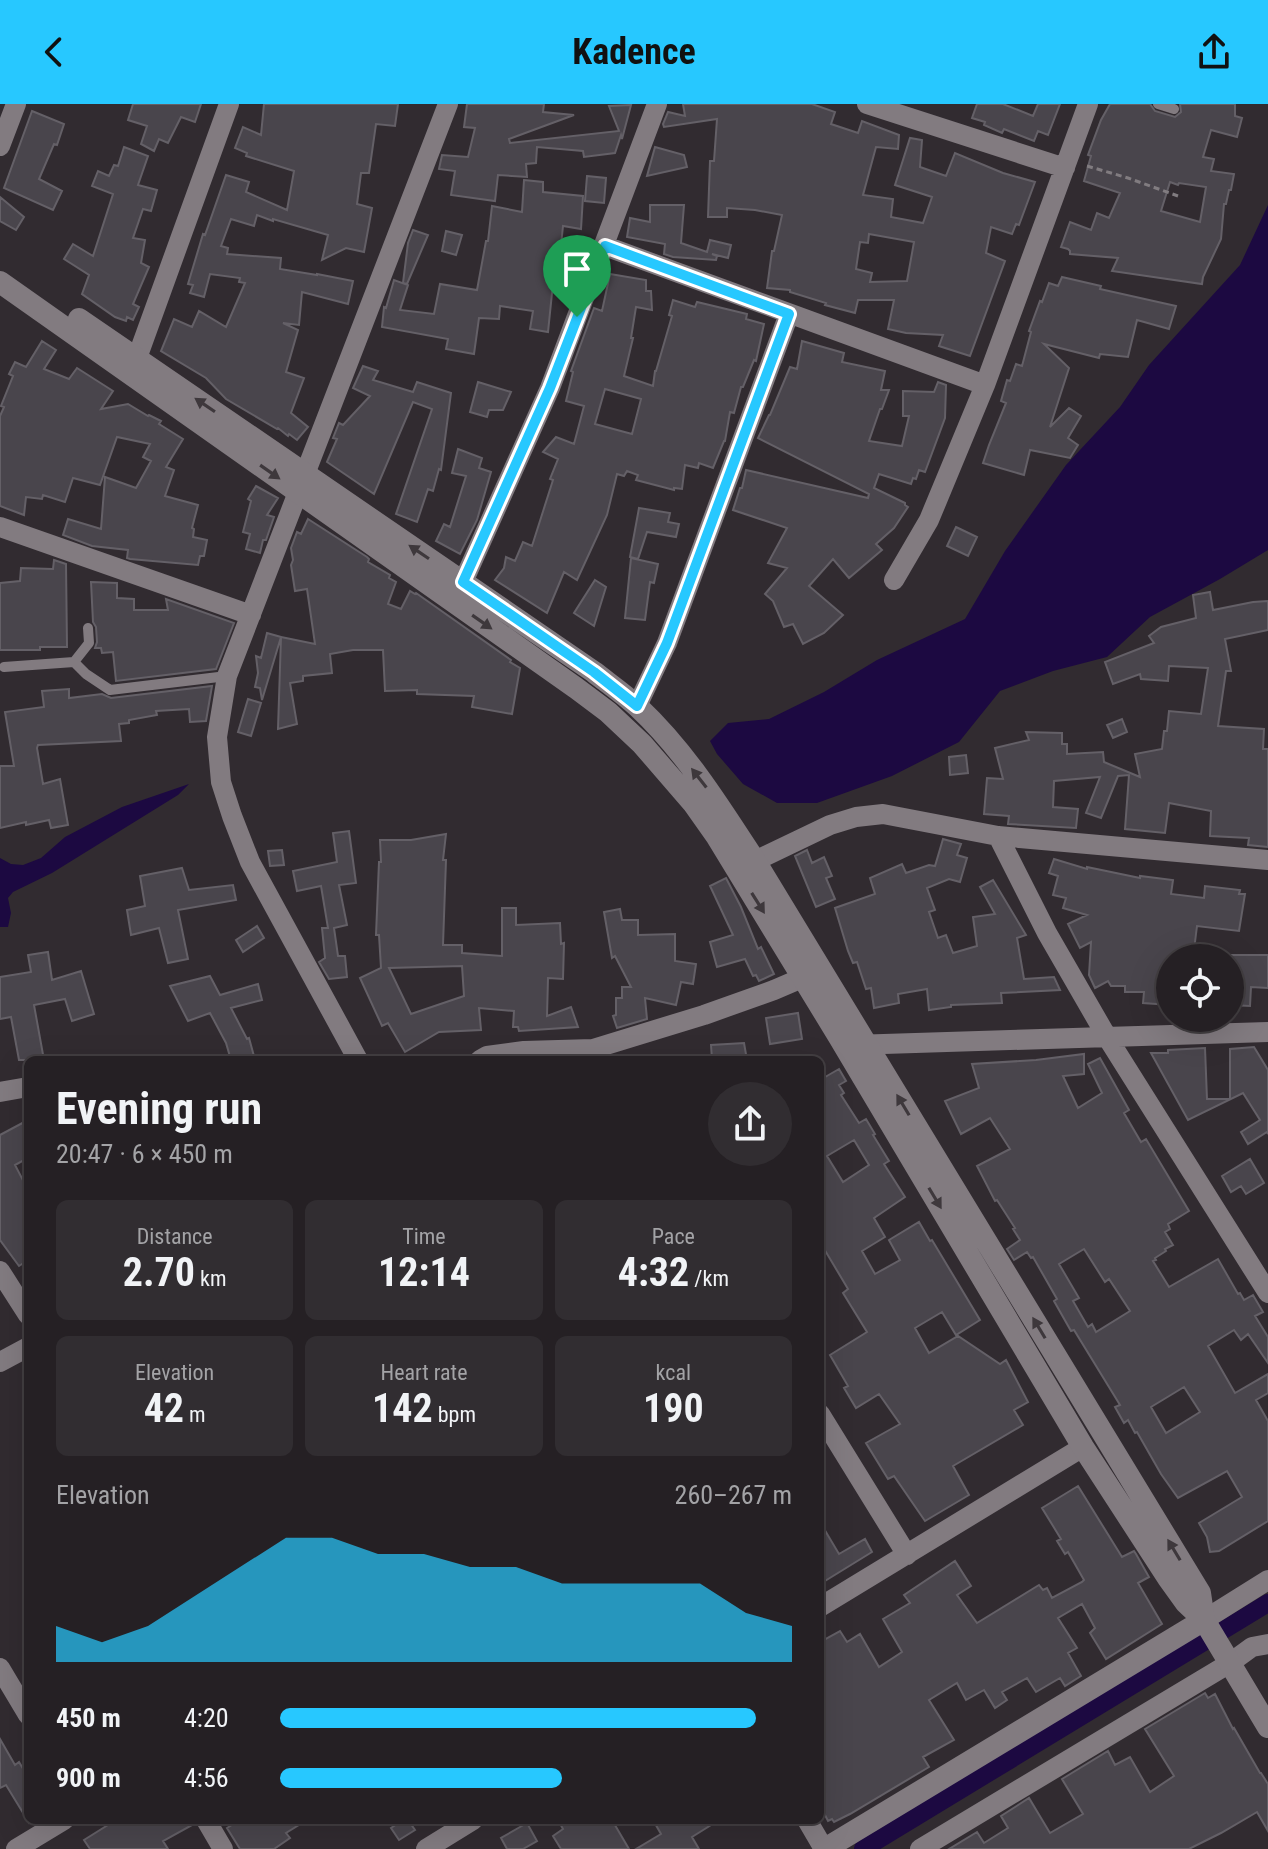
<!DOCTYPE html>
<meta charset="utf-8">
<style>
body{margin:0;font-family:"Roboto Condensed",sans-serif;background:#312d31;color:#f1f3f6;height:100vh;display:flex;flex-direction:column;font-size:30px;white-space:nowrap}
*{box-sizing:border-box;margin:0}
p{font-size:26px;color:#a3a3a6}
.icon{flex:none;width:44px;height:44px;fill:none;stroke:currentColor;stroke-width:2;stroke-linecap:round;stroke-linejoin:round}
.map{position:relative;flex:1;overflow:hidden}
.drawer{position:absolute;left:24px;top:952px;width:800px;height:768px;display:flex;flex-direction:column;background:#252024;border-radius:12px;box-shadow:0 8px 32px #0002,0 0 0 2px #423e41}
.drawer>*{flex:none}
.tools{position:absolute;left:1156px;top:840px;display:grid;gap:16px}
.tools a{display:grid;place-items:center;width:88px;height:88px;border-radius:50%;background:#252024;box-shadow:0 8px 32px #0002,0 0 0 2px #423e41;font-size:40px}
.pin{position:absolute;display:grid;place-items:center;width:68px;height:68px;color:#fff;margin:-82px -34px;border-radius:50% 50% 50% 0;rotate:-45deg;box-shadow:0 0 8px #0007}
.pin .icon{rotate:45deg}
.round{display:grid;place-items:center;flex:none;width:84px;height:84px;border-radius:42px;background:#312d31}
.summary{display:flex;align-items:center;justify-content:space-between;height:136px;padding:0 32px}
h1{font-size:44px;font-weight:700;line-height:60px}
.metrics{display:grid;grid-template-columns:repeat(3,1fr);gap:12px;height:136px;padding:8px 32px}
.metrics div{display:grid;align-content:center;border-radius:12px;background:#312d31;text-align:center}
.metrics b{font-size:40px;font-weight:700}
.metrics small{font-size:22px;font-weight:400}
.metrics p{font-size:22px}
.chart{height:224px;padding:16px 32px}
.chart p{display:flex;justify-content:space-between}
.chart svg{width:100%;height:144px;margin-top:8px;fill:#27c8ff;opacity:.7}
ul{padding:0 32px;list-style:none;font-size:26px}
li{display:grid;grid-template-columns:128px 96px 1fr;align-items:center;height:60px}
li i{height:20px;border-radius:10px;background:#27c8ff}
header{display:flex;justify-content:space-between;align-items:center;height:104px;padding:0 32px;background:#27c8ff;color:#111;font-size:36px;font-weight:700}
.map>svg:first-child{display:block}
.water{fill:#1c0941}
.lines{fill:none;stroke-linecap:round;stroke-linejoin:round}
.canal{stroke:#1c0941;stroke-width:18}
.building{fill:#49454c;stroke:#646067;stroke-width:2;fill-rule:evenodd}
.path{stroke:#817c80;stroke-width:3;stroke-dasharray:6 4;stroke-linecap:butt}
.service{stroke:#827b80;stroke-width:10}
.minor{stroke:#827b80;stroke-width:20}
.tertiary{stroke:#827b80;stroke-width:22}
.oneway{fill:#3e383c}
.route-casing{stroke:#fff;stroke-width:16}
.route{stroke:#27c8ff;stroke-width:10}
</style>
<header><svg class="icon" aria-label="back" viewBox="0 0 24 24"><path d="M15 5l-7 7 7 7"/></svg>Kadence<svg class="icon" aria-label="share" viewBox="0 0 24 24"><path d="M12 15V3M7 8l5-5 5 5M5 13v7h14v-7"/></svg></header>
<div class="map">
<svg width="1268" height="1745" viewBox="0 0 1268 1745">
<rect width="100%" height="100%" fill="#312b30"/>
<path class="water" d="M1268,101v345l-48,29 -70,38 -43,40 -54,14 -53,20 -41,51 -67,34 -75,27h-40l-34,-19 -26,-30 -7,-13 18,-18 41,-4 55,-27 53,-32 88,-41 40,-68 61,-86 54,-58 29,-42 91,-100z
M189,680l-11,11 -126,78 -39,19 -5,6 3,15 -3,14h-8v-69l11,6 12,1 18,-7 24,-21 57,-30z"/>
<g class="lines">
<path class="canal" d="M863,1745l405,-246"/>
</g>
<path class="building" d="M133,0h68l-6,18 -14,-5 -13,26 -9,-4 -5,12 -13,-7 6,-18 -19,-6z
M264,0h134l-3,22 -19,-2 -7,49h-8l-4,31 15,4 -8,44 -18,-4 -24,12 6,-25 -55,-16v2l-16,-6 -3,11 -23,-7 -10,27 7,2 -1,6 54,4 -1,11 37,6v-1l36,7 -5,23 -46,-12 -3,33 -16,-2 15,7 -12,42 18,6 -13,35 17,14 -11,13 -8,-6 -1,2 -10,-8 -1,1 -51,-30 -20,-21 -45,-27 13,-32 18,8 7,-16 27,16 19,-44 -6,-1 1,-4 -30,-4 -6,23 -14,-4 3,-8 -5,-1 15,-50 2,1 21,-60 23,7 -3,10 41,18 7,-39 -48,-15 1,-3 -12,-5 8,-21 18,8z
M467,0h77l-1,8 31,3 -65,24 1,4 109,-12 -10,-25 22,-1 -9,34 -1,-4 -6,18 -31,4 -1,-6 -46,-4 -1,16 -10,1 1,13 -29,-2 -3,26 -44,-6 4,-24 -16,-2 3,-14 26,2 7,-29 -11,-1z
M683,0h129l23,8 -4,12 27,9 4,-12 37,14 -1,14 -22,-2 -13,48 30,4 -2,18 32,6 9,-26 -37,-12 15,-47 12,2 -2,27 26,9 9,-23 48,20 32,9 -16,43 -3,-1 -4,10 -21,-7 -5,26 19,8 -35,95 -31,-10 4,-11 -37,-2 -18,-4 6,-29h-36l-3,13 -30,-8 1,-2 -36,-11v-2l-23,-2 5,-37h2l8,-36 -27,-5 -28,-2v9h-19l2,-56h4l3,-42 -53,8 -1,-3 5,-12 17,4zM869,130l45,8 -7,39 -37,1 2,-9 -16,-4 4,-27 8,1z
M977,0h26l30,12 5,-12h22l-12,31 -10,-4 -4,10 -30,-12 -2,4 -18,-8 1,-3 -13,-4z
M1110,0h40l5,7 20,6 6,-5 -1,-8h55v12l7,2 -5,19 -26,-7 -8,27 11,2 -3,12 23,3 -3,16h-2l-3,14h-2l-3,35 -18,38 -1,7 -90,-13 6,-13 -48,-4v-3l-2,-2 -7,-2 9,-25 21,8 6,-17 12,5 11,-25 -36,-12 7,-25 -3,-1 13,-35zM1170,78l8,3 1,-2 27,4 -6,35 -39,-11z
M32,7l32,13 -7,21 -3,-1 -15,35 23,12 -9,19 -49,-22z
M124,43l24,9 -10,29 19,5 -6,21 -8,-2 -10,29 12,2 -4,23 8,4 -16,37 6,3 -6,13 -6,-3 -1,4 -11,-4 -33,-23 7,-19 -25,-16 9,-15 20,12 20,-62 -21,-8 6,-15 11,5 5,-11 4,1z
M655,43l29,8 3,12 -40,9z
M587,72l19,2 -2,25 -19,-2z
M524,76l19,2v10l40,4 -2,33 -18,-3 -4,39 -4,-1 -7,68 -18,-3 3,-18 -33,-5 -1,13 -20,-1 -5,36 -28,-5 2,-10 -66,-12 2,-20 2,1 8,-28 14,5 -8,25 34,4 6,-30 37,6 9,-49h2l4,-35 30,6z
M0,93l24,20 -8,13 -16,-9z
M650,101h34l-3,38 26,9 3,-12 21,5 -3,13 -16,-4 5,2 -1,4 -43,-3 -9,-3 1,-10 -38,-7 3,-19 20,4z
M413,126l15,5 -21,49 -4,-1 5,-40z
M446,127l16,4 -6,20 -14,-4z
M610,170l36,6v11h5l1,19 -16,-3 -5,31h2l-9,38 29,10 2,-15h1l16,-55 -3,-1 4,-15 22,7 2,-5 50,12 -1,5 18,5 -8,37 -2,-1 -11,27h-2l-7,26 -4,-1 -5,29h-1l-11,27 -14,-5 -1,5 -13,-3 -3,24 -8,-1v2l-38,-10 2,-5 -11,-4 -3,5 -7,-2 -10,41 -30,65 -13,-8 -17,41 -52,-33 9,-12 2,-11 9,4 8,-19 9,4 21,-66 -3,-1 8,-20 -15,-7 13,-15 18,7 10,-38 -18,-5 7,-29 -2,-1 23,-63 8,3zM605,285l36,10 -9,35 -37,-10z
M1062,173l39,9 -1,3 76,17 -7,23 -32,-9 -9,37 -28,-3 -1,4 -55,-14 25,24 -19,59 19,-19 12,8 -13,22 10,7 -8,13 -40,-8 -6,25 -41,-12 6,-18 17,-42 -5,-2 6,-21 3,1 6,-17 6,2 9,-34 -2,-1 11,-30 2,1 7,-19 9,3z
M42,237l14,9 -12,19 25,10 8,-11 36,23 -12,18 27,-5 20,12 1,-1 12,6 -2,3 24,15 -17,28 8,3 -9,26 33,9 -6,23 2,1 -1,8 14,3 -3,16h-4l-2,9 -68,-6 -3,-1 1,-8 -36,-4 -29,-11 5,-16 33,10 4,-52 31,11 15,-27 -8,-4 7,-13 -33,-7 -17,48 -27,-7 -8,24 -22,-7 -1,4 -16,-2 -2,18 -24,-9v-90l4,-9 -3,-1 12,-30 -4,-2 6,-12 11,5z
M802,237l42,12 -2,9 43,9 -4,19h8l-7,19h-2l-11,32 33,5 7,-30h-6v-25l31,1 4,-10 8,3 -1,33 -20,54 -6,-2 -3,9 -3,-1 -2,6 -32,-10 -5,14 31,15v2l3,2 -14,21 -18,16 6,6 -33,28 -16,-19 -24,27 34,29 -19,18 -21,11 -10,-20 -9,3 -11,-26 -8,-7 22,-26 -19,-5 19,-35 -54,-18 7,-22h2l4,-18 122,28 1,-4 -111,-56 11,-23h1l20,-48 7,2z
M363,262l15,5 -5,9 40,12 4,-10 34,11 -10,77 -2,-1 -6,22 -5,-2 -11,33 -21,-8 36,-105 -19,-7 -39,92 -47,-32 10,-23 -4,-1 6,-15 4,2 27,-29 -17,-8z
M478,278l33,10 -8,18h-14l-2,7 -17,-5z
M458,345l24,9 -3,10 12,4 -14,48 -17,34 -24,-13 8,-17 6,3 16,-51 -14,-3z
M256,382l22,12 -11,17 7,2 -8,23h-3l-3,13 -14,-4 4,-15 -7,-2 8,-31 -3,-2z
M639,404l31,5 -2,9 11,2 -3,13 -29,-5 -9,27 -8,-2z
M308,415l59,38 2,2 -1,3 22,13 -1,3 7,4 -8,22 13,5 9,-18 5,3 1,-1 95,67 -1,2 10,6 -8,46 -40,-7 2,-11 -57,-2v-4l-32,1 -2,-41h-30l-23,4 2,19 -29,3v5l-13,2 7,41 -19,5 3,-92 34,7 -8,-55 -12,2 -4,-26 2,-5 -2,-12 6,-16 4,2z
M956,423l21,10 -9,19 -21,-10z
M631,454l27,6 -4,19 -4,-1 -5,38 -20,-2z
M54,456l12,4 1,83h-27v3h-40v-67l20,-2 1,-13 32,1z
M595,476l11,7 -12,39 -20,-13z
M91,478l26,1v15l17,1v11h34l-2,-11 68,24 -18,46 -100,12 -3,-29 -11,1 -1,-5h-6l2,-6 -1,-15 -3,-5z
M1210,488l3,18 40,-8 15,-1v29l-43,9 6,32h-5l-8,55 46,3 -1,20h5v98l-20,-2 1,-7 -39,-2 1,-25 -42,-8 -4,30 -40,-4 4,-54 -11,1 -17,42 -15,-5 14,-36 -46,4 -1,26 25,2 -2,19 -68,-4 1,-8 -25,-2 3,-36 16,1 -8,-31 34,-8 -3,-8 36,1v11h5v10l36,-2 1,10 36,15 -5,-23 27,-5 2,-18h3l2,-20 32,3 7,-46 -39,-2 -1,15 -27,-2 -1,-5 -27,10 -8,-22 49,-19 -5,-7 12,-9 35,-9 -3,-23z
M267,529l14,4 -19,63 -2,-12 -5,-1 3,-14 -2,-17 5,2z
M212,582l-6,35 -16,1 -1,-13 -33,2 1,4 -28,5v3l-10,1 2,17 -83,4 -1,3 6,36 17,-5 8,46 -17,3 -2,-8 -23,5v-3l-26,6v-62h14l-9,-54 39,-5 -2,-16 27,-2v9l33,-4 9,4z
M248,595l13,4 -10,33 -13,-4z
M1122,615l5,13 -14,6 -6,-13z
M966,651l2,18 -18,2 -1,-18z
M349,727l7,52 -17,2 8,40 -13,3 4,28h7l2,21 -18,2 -10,-17 6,-4 -3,-30h6l-7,-42 -24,5 -4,-20 44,-9 -4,-29z
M446,730l-3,26h3l-3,85h19v8l40,3v-48h14v17l44,-2 1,21 3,-1 -1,36 -15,-1 -1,38 24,-9 7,20 -59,4 -1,-4h-5l1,-16 -35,-3 2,22 -42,2 -34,20 -17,-29 -6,3 -22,-48 21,-10 -2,-33h-3l3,-73h2l-1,-22h31zM462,862l2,30 -53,18 -22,-46z
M943,735l18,5 -4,11 10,3 -7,24 -11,-3 -22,9 8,22 -6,2 9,26 8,-3 7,18 24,-7 -4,-29 22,-3 -15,-27 13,-7 33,55 -9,3 7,41 30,-2 6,13 -59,3 1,10 -51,2v2l-22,3 -2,-21 -29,5 1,9 -25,5 -3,-20 -5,1 -9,-27 -4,1 -5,-12 -13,-43 40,-14 -5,-16 32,-14 4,9 23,-8 6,1z
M282,746l2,15 -14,1 -2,-15z
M807,746l5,13 12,-6 8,19 -6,2 9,21 -19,8 -21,-51z
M1054,755l33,10v-2l53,11v-2l33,4 -2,14 33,4 1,-12 35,4 -1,4h6l-6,37 -42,-5 -4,32h-23v47l-27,-2 1,-11h-19v-6h-14l-3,-5 -13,7 -6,-13 2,-33 -11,6 -12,-24 19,-9 -24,-7 3,-10 -13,-3 5,-19 -9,-3z
M182,764l7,22 44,-5 3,15 -58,10 10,49 -20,4 -9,-35 -28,7 -4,-25 18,-4 -5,-30z
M726,774l15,29 17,42 3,-2 13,27 -15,7 -3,-6 -3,1 -8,-17 -28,8 -7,-25 23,-7 -23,-49z
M620,805l2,11h16v15l37,-1v27l21,3 -3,20 -12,-2 -5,23 -31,-7 2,21 -30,9 -4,-12 3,-1v-17h6v-11h9l-16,-31 -3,2 -8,-46z
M257,822l7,12 -21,14 -7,-12z
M48,848l4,28 29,-9 13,43 -22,7 -7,-22 -31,6 10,55h-25l-8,-43 -11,2v-42l31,-5 -3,-17z
M1230,851h38v33l-17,-1 -1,19 -20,-1z
M210,872l10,19 38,-11 4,16 -31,8 16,31 2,-1 6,22h-24l-5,-17 -16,-30 -22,8 -18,-35z
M798,909l4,26 -32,5 -4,-26z
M744,939l3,17h-35l-1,-15z
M1254,943l14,23v64l-1,-2 -19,12 -7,-12 19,-12 -17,-27 -55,27 -37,-67h17v-3l37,-2 2,51h23v-50z
M1084,950v20l-21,2 15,32 24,-15 -14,-29 12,-6 29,52 -5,3 17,29 5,-3 43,72 -21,13 2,5 -5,3 8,13 -8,4 1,2 -11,7 1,2 -3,1 16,26 49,-28 20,35 2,-1 4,7 9,-5 10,17 -8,4 13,21v26l-20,-29 -7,6 -7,-10 -26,16 27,47 33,-19v19l-12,7 12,21v100l-49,30 -9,1 -3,-15 -8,-14 43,-26 -15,-26 -49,27 -17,-24 -24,-42 -2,1 -7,-13 -4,3 -9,-16 5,-2 -46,-75 -3,1 -17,-30 3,-2 -24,-42 -2,1 -4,-6 -13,8 -7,-11 13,-9 -7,-11 2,-1 -18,-28 -2,1 -18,-35 33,-17 -20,-31 -29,16 -16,-33 34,-13 -7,-24 64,-4zM1084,1145l21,33 4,-3 21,32 -34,21 -4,-8 -4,3 -15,-26 6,-3 -20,-34zM1184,1283l16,25 -34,21 -15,-26z
M839,965l7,12 -7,4 5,8 -3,2 18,28 7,-4 9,15 -2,1 16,26 -5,3 21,33 -31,21 11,19 -23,14 13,23 25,-14 -11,-20 30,-18 11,19 2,-1 48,80 -24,15 -14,-23 -27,16 14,25 29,-17 42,28 6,-4 22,42 -14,8 9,15 -70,41 16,29 -44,26 -31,-45 -6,3 -22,-36 34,-19 -21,-30 -23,14 -12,-20 4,-2 -18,-31 37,-23 -24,-39 5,-4 -28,-47v-162zM854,1036l15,25 -26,17 -16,-26z
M28,1016v38l-13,7 13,25v70l-9,6 -19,-26v-105z
M1250,1055l14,24 -18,11 -5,-8 -10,6 -9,-16z
M1078,1382l44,71 12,-6 2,3 13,23 -11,6 24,41 -56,35 -16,-26 5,-5 -13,-24 -24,14 19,30 -9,5 13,23 -16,10 -5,-8 -24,14 -9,-14 -25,14 5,8 -12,8 -11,-18 -18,10 -9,-17 -28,17 25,40 -31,17 6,10 -79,47 -16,8 -2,-3 -4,2 -8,-16v-163l20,-11 7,11 13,-8 19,33 23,-15 -19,-33 27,-16 -6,-8 51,-34 16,25 -14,9 20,28 62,-38 4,5 4,-2 5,10 30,-16 2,-2 -16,-28 -3,2 -8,-13 4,-2 -19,-31z
M820,1418l19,32 26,-15 7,13 -52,32z
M1205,1589l3,5 7,-4 18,35 1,-1 26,45h1l7,11v47l-11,-19 -36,21 -32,16h-240l28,-17 7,11 24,-15 -7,-12 28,-18 21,35 33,-19 -21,-35 46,-28 7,14 15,-8 20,35 24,-16 -29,-47z
M0,1635l15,26 4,-3 9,15v44l-22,-36 -6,3z
M116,1716h77l1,4 -31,17 5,8h-78l-6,-9z
M240,1716h67l-21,13 4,5 -16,11h-34l-13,-21z
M403,1716h5l7,10 -16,10 -8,-12z
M558,1716h54l17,29h-68l-8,-13 10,-7z
M653,1716h66l-27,17 7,12h-63l25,-15z
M527,1719l10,18 -14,8h-16l-6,-11z"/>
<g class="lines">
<path class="path" d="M1087,62l41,12 50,18"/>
<path class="service" d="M1158,0l16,5
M74,558l15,-19 -1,-15
M4,563l70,-5 12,12 24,16 117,-14"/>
<path class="minor" d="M867,0l198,64
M0,42l16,-42
M605,142l380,139
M137,254l92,-254
M0,423l251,88
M894,476l35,-60 56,-135 103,-281
M463,478l87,-194 107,-284
M637,602l30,-63 122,-329
M998,732l49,97 60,104 161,256
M755,757l75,-36 26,-8 27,-3 115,22 270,24
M852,941l416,-13
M358,956l-108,-198 -18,-46 -11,-34 -4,-45 10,-61 221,-572
M480,956l7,-4 37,-5 69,-2 111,-34 70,-25 28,-12 14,-9
M0,988l28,-5
M0,1167l28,44
M0,1258l28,-15
M820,1310l87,141
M820,1503l263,-160
M1204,1516l64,-40
M0,1564l28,47
M206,1716l17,29
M807,1716l17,29
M16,1745l48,-29
M426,1745l47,-29
M920,1745l310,-186 22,-16 16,-3"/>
<path class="tertiary" d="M0,178l576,406 32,24 34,32 51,59 24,34 122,200 244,410 85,131 18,25 18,17 64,107
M79,215l515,353c14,11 30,22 44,35 47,44 82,100 117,154l445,732 4,27
M825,1745l379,-229"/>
</g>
<defs><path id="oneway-solid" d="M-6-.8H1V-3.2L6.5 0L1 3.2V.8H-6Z" transform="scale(2)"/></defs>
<g class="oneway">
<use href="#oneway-solid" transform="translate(205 301) rotate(-146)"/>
<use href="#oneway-solid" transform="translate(270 368) rotate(35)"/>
<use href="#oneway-solid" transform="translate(419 448) rotate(-146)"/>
<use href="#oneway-solid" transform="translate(482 518) rotate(35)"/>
<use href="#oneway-solid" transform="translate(699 674) rotate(-128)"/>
<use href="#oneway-solid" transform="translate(758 799) rotate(58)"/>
<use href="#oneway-solid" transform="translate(903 1001) rotate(-121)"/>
<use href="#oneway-solid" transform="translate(935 1094) rotate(59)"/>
<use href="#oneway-solid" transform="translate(1039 1224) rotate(-121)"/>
<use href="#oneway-solid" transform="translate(1174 1446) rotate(-121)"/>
</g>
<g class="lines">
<defs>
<path id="route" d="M605,142l184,68 -122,329 -30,63 -43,-34 -131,-90 87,-194z"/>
</defs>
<use href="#route" class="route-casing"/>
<use href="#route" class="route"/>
</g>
</svg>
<div class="tools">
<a><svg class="icon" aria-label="locate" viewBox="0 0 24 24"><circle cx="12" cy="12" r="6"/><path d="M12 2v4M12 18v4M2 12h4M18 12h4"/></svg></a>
</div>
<div class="pin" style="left:577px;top:213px;background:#1e9e55"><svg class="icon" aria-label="arrive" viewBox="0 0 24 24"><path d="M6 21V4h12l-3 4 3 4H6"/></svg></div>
<section class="drawer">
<div class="summary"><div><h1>Evening run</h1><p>20:47 · 6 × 450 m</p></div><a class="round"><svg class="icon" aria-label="share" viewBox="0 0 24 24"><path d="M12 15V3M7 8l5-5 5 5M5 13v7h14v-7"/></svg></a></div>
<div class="metrics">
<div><p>Distance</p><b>2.70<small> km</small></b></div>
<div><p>Time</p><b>12:14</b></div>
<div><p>Pace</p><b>4:32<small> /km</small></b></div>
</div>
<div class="metrics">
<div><p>Elevation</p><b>42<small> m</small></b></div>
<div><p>Heart rate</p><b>142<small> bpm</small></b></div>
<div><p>kcal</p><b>190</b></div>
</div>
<div class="chart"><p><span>Elevation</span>260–267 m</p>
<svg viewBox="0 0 160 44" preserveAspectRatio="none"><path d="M0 44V33L10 38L20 33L30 24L40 15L50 6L60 6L70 11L80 11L90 15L100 15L110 20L120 20L130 20L140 20L150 29L160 33V44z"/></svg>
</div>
<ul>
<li><b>450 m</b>4:20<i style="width:93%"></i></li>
<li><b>900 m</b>4:56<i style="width:55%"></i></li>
</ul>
</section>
</div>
